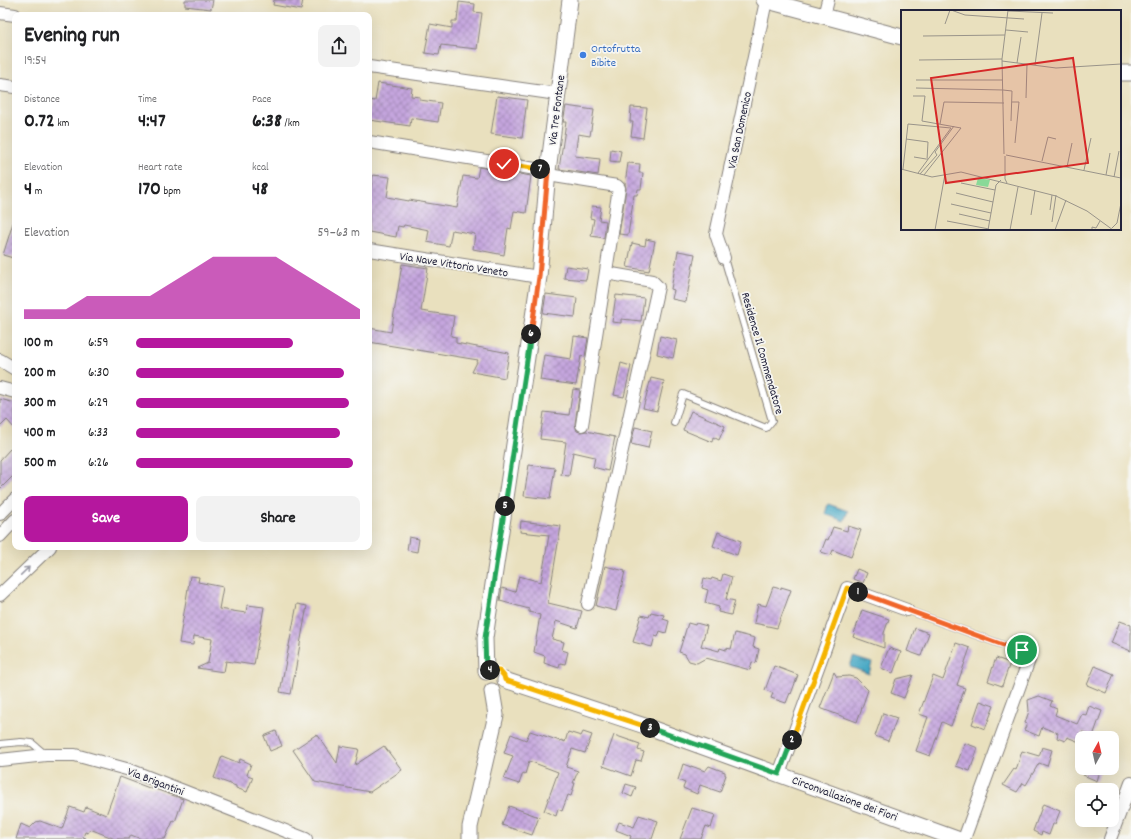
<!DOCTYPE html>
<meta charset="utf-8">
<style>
body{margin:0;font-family:Dekko,sans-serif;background:#f2f2f2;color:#202124;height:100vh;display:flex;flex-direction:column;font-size:15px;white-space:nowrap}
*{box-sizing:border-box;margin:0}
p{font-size:13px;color:#757577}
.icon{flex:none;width:22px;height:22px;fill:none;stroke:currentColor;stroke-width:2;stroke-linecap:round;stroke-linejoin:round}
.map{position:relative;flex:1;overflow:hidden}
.details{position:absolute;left:12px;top:12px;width:360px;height:538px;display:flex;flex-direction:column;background:#fff;border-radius:8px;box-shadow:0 4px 16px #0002}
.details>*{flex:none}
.needle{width:26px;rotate:8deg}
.tools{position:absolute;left:1075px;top:731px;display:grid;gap:8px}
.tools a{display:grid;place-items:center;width:44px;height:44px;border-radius:8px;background:#fff;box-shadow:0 4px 16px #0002;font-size:20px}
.pin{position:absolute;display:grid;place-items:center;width:34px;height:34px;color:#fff;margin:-17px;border:2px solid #fff;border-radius:50%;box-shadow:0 1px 4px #0007}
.km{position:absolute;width:20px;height:20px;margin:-10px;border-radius:50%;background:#222;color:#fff;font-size:11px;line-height:20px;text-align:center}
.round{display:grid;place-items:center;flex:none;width:42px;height:42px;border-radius:8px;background:#f2f2f2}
.overview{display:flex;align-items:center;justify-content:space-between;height:68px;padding:0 12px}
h1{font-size:22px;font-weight:700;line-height:30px}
.figures{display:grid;grid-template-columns:repeat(3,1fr);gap:6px;height:68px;padding:4px 12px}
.figures div{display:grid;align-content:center}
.figures b{font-size:20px;font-weight:700}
.figures small{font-size:11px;font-weight:400}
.figures p{font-size:11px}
.chart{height:112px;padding:8px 12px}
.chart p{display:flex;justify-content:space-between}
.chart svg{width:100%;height:72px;margin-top:4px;fill:#b5179e;opacity:.7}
.primary-button{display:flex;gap:8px;margin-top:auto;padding:8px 12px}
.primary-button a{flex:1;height:46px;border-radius:8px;background:#b5179e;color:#fff;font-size:16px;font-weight:700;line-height:46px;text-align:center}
.primary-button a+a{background:#f2f2f2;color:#202124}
ul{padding:0 12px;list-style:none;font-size:13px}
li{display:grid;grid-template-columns:64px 48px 1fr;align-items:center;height:30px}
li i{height:10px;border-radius:5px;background:#b5179e}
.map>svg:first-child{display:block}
.water{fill:url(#water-ripples);stroke:#336480}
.building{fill:url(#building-cross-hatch)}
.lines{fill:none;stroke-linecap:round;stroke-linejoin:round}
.service-casing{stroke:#86817c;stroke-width:8}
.minor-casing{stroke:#86817c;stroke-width:14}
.tertiary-casing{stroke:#86817c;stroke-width:17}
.service{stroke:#fff;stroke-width:6}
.minor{stroke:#fff;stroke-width:12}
.tertiary{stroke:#fff;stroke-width:15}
.oneway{stroke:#9c9ca7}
.split-1-casing{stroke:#fff;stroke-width:8}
.split-2-casing{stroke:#fff;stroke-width:8}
.split-3-casing{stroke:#fff;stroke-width:8}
.split-4-casing{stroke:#fff;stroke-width:8}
.split-5-casing{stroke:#fff;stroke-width:8}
.split-6-casing{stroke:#fff;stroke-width:8}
.split-7-casing{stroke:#fff;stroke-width:8}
.split-8-casing{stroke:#fff;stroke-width:8}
.split-1{stroke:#f0652b;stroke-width:5}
.split-2{stroke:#f5b400;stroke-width:5}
.split-3{stroke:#22a559;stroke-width:5}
.split-4{stroke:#f5b400;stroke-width:5}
.split-5{stroke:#22a559;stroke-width:5}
.split-6{stroke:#22a559;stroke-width:5}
.split-7{stroke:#f0652b;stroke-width:5}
.split-8{stroke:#f5b400;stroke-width:5}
.shop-dot{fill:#3f7fe0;stroke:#f6f6f2;stroke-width:1.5}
.labels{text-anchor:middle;stroke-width:3.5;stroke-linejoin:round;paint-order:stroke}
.shop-label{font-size:12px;fill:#366cbe;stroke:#f6f6f2;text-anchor:start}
.street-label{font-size:12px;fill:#22223b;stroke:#f6f6f2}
.inset-road{fill:none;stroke:#99948a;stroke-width:1}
.view{fill:#d62828;fill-opacity:0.15;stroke:#d62828;stroke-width:2}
.inset-edge{fill:none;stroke:#22223b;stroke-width:2}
</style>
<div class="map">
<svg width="1131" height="839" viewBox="0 0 1131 839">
<defs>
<pattern id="water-ripples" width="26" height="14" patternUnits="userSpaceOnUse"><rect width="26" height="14" fill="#44a7c4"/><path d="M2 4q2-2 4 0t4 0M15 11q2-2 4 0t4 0" fill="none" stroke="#3888a0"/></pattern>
<pattern id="building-cross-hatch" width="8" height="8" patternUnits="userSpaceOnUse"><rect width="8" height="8" fill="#c5a6de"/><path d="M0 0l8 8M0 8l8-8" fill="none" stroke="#a087b5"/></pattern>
</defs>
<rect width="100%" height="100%" fill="#f6f6f2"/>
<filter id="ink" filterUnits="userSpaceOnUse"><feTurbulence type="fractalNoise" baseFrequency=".025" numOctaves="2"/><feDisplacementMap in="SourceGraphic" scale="8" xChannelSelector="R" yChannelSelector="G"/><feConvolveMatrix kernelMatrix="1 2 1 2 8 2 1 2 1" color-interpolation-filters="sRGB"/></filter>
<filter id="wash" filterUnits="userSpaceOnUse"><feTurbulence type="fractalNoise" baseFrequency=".012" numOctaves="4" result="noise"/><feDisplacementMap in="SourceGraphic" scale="16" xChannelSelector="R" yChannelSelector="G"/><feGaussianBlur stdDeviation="0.9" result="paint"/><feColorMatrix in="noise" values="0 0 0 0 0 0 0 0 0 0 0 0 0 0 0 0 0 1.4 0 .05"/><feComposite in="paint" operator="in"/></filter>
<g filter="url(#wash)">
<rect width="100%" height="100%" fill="#e9e0be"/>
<path class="water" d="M828,504l20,7 -4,10 -19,-7z
M853,657l19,6 -3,11 -19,-7z"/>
<g id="blocks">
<path class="building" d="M185,0h28l-2,9 -26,-3z
M274,0h29l-2,10 -28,-5z
M459,2l16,2 -1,8 8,1 -5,36 -36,-4 -2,10 -14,-2 5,-29 22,4v-7h5z
M378,83l34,5 -1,8 9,1v3l21,3 -3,19 -27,-4 -1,8 -41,-6v-20l6,1z
M497,96l30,4 -5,38 -31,-4z
M566,106l28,4 -4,26 -12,-2 -3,22 25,3 -2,16 -39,-6 7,-47h-3z
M631,107l16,1 -4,30 -12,-2 2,-14h-3z
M611,149l10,2 -2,11 -9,-1z
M628,163l12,1 -1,9h4l-2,16h-3l-1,6h-3l-6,40 -9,-1 7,-45 -1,-5z
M479,167l52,9 -5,37 -12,-2 -3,18 -3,-1 -4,27 -31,-6 2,-15 -23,-4 -3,16 -22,-4 2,-12 -25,-5 -1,2 -5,-1 -2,11 -27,-5v-33l4,-24 17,2 -3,20 22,4v-1l48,8 6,-32 14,2z
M592,206l9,1 -2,13 7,1 -2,17 -13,-2 3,-17 -4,-1z
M13,223h2v27l-2,8 -10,-3z
M646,239l9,2 -6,30 -22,-4 5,-24 13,3z
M678,251l17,3 -9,48 -14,-3 2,-9 -3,-1z
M402,264l26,4 -7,43 33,5 -3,20 5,1v6l53,10 -4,25 -33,-6 6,-12 -109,-18v-14l22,4z
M566,266l22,3 -2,11 -22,-2z
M546,294l31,4 -2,19 -32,-4z
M616,295l28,3 -3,23 -20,-2v4l-9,-1z
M574,336l14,2 -3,19 -4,-1 -5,29 -36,-5 4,-25 27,4z
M660,336l17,4 -4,18 -16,-4z
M621,363l10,3 -7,31 -10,-2z
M651,378l13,3 -7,30 -14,-3z
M573,389l7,1 -5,34 2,7 3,1 6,-1 29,6 -7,34 -15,-4 2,-10 -22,-5 -4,24 -8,-1 5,-33 -26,-3 4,-27 25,3z
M0,399l15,4v26l-8,-9 -7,7z
M691,411l34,15 -6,14 -6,-3 -1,5 -29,-12z
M635,427l17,4 -4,17 -17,-4z
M10,449l5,5v20l-15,15v-29z
M529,465l26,3 -5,31 -26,-3z
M521,521l40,5 -13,77 34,8 -5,17 -21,-7 -4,18 12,3 -2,8 6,2 -3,12 -5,-1 -1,5 -15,-5 1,-7 -11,-4 6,-37 -11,-3v-3l-29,-8 2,-13 13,4 4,-16 22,6 8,-47 -29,-3z
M848,526l13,4 -10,27 -18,-7 -2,5 -10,-3 5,-13 2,1 5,-13 14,4z
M718,532l23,9 -4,14 -24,-9z
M409,537l10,2 -2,13 -10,-2z
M605,566l20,5 -9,40 -20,-5z
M857,569l10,4 -4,10 -10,-4z
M723,574l9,3 -6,22 9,2 -4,14 -13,-3 1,-5 -14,-4 3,-13 -6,-2 2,-10 7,2 1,-2 9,3z
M190,576l9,1 -1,5 25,5 -4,22 27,4 1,-8 17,2 -10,58 -28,-4 -2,11 -27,-4 11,-5 4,-24 -18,-3 -1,9 -14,-2z
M773,587l8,2v-2l10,3 -14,38 -23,-5 4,-19 8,2z
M297,604l10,2 -16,88 -11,-2z
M862,610l27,9 -5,14v15l-31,-11z
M651,612l13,3 -1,4 6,2 -3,12 -6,-2 -2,6 -3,-1 -3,11 -19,-5 8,-27 8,2z
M1120,621l11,4v26l-20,-8z
M688,623l7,2 1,-2 11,3 -6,20 18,5 1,-3 6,2v-2l5,1 4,-16 20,5 -2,9 6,2 -3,14 -4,-1 -2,8 -44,-12 -9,5 -8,-2 -4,-7 -6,-2z
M915,628l14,5 -8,23 -14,-5z
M956,643l14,5 -13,37 8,3 -14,38 -9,-4 -12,34 -14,-5 12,-34 -9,-3 14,-38 10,4z
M889,648l12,4 -8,21 -12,-5z
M996,658l14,5 -8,23 -14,-5z
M774,666l24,9 -7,19 -1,-1 -4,10 -15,-5 2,-5 -8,-3z
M1095,666l19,8 -8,19 -19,-8z
M834,672l3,5 12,-1 7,2 12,12 -11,32 -37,-14z
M913,675l-9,23 -13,-5 5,-14z
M1039,696l13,5 -2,5 7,3 -2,6 22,9 5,-10 4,1 3,-9 13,5 -9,25 -11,-4v11l-15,-6 -2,4 -8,-3 1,-5 -16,-6 -3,9 -15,-6 3,-6 -2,-1 4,-12 -1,-11z
M980,701l14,5 -9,23 -13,-5z
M883,713l14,5 -9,23 -13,-5z
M276,731l6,15 -12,5 -6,-15z
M530,731l30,10 1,-1 4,2 3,-10 13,4 2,-4 9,3 -7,18 -13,-4 -6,18 12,4 -5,12h2l-4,13 -3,-1 -6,16 -4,-2 -2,7 -12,-5 14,-39 -29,-11 -4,13 -2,-1 -4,11 -15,-5 9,-23 -9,-3 7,-19 15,6z
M317,734l20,29 3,-17 19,3 -4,16 29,-19 18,24 -32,22 -55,-10 -22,-32z
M614,735l26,9 -2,6 6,2 -3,9 -5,-1 -5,16 -28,-10z
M965,743l13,5 -8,23 -14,-5z
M1042,747l10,3 -5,16 -8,-3 -13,22 -3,-2 -6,9 -14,-7 11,-16 2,1 6,-19 17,5z
M222,756l17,7 1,-4 11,5 -4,11 6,2 -6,15 -11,-4v-2l-22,-8z
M683,764l8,3v-1l14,5 4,-5 16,6v3h1l-6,17 -20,-7 -3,9 -14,-6 2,-5 -7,-3z
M1086,768h15l-4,13 -14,-6z
M120,777l32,12v-1l31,11 -8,23 -2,-1 -8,18h-24l-10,-4 -2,4h-14l-25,-10 -2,4 -3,-1 -2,5 3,1 -1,1h-69l5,-15 9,4 6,-6 4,-1 22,8 8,-22 14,5 2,-5 20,8z
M626,784l10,3 -4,10 -9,-4z
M1043,804l17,7 -5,13h-2l-4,11 -7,-3 -1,3 -8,-4z
M509,806l30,11 -7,18 -30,-10z
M692,808l23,7 -4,13 -5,-2 -5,13h-21z
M639,815l19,6 -6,18h-22l1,-3 -15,-6 3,-8 15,5z"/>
</g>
</g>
<g filter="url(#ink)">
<use href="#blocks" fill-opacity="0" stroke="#86817c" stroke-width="1"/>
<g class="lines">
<defs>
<path id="service" d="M674,423l9,-29 83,34 6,-7 -48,-163
M907,610l99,36 16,4 7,10
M0,744l21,-2 11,1 13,11"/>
<path id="minor" d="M0,13l15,2
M824,16l4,-16
M369,67l188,27
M0,85l15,2
M369,142l179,29
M548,175l69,11 2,2 -37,237
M369,250l170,27
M724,258l-8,-24 50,-233
M0,360l15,9
M0,388l15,4
M0,514l15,-15
M0,536l15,-16
M0,595l50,-48
M588,604l70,-317 -6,-6 -46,-8
M0,760l46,-5h29l55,15 176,69
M779,774l68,-186 60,22
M964,839l65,-179
M1110,839l21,-56"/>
<path id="tertiary" d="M764,0l138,37
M1120,73h11
M486,672l-1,-34 54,-361 9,-106 22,-171
M505,680l143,47 309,112
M470,839v-12l26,-112 -4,-24"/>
</defs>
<use href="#service" class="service-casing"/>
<use href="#minor" class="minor-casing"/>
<use href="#tertiary" class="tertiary-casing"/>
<use href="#service" class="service"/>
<use href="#minor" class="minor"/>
<use href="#tertiary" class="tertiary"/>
</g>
<defs><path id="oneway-shaft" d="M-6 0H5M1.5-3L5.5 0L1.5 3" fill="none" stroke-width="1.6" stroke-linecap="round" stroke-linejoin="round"/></defs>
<use class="oneway" href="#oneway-shaft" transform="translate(25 571) rotate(-44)"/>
</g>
<g class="lines" filter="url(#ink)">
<defs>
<path id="split-1" d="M858,592l148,54 16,4"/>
<path id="split-2" d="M792,740l55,-152 11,4"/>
<path id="split-3" d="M650,728l129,46 13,-34"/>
<path id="split-4" d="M490,670h9l5,6 1,4 145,48"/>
<path id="split-5" d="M490,670l-4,2 -1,-34 20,-132"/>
<path id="split-6" d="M505,506l26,-172"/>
<path id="split-7" d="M531,334l8,-57 9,-106 -8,-2"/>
<path id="split-8" d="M504,164l36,5"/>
</defs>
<use href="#split-1" class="split-1-casing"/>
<use href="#split-2" class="split-2-casing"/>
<use href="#split-3" class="split-3-casing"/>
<use href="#split-4" class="split-4-casing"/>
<use href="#split-5" class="split-5-casing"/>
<use href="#split-6" class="split-6-casing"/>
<use href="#split-7" class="split-7-casing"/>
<use href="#split-8" class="split-8-casing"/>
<use href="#split-1" class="split-1"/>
<use href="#split-2" class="split-2"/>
<use href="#split-3" class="split-3"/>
<use href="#split-4" class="split-4"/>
<use href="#split-5" class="split-5"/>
<use href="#split-6" class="split-6"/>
<use href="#split-7" class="split-7"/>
<use href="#split-8" class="split-8"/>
</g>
<circle class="shop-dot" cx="583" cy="55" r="4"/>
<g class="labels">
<g class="shop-label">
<text x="591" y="52">Ortofrutta<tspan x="591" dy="14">Bibite</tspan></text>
</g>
<g class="street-label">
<text transform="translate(556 110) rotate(-83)" y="4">Via Tre Fontane</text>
<text transform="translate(739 130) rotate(-78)" y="4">Via San Domenico</text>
<text transform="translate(454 264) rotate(9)" y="4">Via Nave Vittorio Veneto</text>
<text transform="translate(763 353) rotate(74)" y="4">Residence Il Commendatore</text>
<text transform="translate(156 781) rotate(21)" y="4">Via Brigantini</text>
<text transform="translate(845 798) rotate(20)" y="4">Circonvallazione dei Fiori</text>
</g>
</g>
<g transform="translate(901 10)">
<rect width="220" height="220" fill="#e9e0be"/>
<path d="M77,168l12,2 -2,7 -12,-2z" fill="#89d998"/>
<path class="inset-road" d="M50,0l14,5 59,4M107,1l45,2M44,14l5,-14M105,20l22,2M22,26l82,-1M18,50l83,-1M101,51l54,7 65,-4M116,53l4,-26M134,55l7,-52M15,70h87M15,78l87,2M102,80l9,1 -1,30M12,86h12l-3,25 39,7 -37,47M125,88l1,-34M111,92h7l-4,41M39,114l4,-22 60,1M5,129l22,3 -1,18M103,144l-2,-95 6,-49M105,145l115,23M104,146v23l2,4M13,147l12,2M141,151l6,-24 8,2M166,157l5,-24M0,159l31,8 29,-5 95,24 31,15 26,19M2,159l5,-45 43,4 -33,45M183,160l7,-32M19,164l17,-19 -2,-3 19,-26M205,165l4,-22M213,167l5,-26M60,173l34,7M55,183l37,9M165,190l-11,30h12M50,194l40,9M149,200l2,-15M58,204l31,7M130,205l4,-25M46,211l42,8M151,212l4,-27M211,218l5,-5 4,-20M34,220l10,-56M87,220l8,-45 5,-5M109,220l8,-43M191,220v-3l4,1 4,-7"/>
<path class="view" d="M172,48l15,105 -142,20 -15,-105z"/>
<rect width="220" height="220" class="inset-edge"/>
</g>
</svg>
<div class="tools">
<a><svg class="needle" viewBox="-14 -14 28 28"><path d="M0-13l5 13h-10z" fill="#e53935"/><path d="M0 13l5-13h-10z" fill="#757577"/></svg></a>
<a><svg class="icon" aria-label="locate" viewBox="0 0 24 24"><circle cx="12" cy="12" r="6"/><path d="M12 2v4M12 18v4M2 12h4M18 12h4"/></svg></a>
</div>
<div class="pin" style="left:1022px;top:650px;background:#1e9e55"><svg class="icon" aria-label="arrive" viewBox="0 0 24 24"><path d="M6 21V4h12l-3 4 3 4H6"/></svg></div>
<div class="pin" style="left:504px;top:164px;background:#d93025"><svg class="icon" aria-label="check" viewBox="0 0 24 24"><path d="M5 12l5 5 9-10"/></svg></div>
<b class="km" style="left:858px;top:592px">1</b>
<b class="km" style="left:792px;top:740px">2</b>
<b class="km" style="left:650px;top:728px">3</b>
<b class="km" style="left:490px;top:670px">4</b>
<b class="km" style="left:505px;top:506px">5</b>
<b class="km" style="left:531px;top:334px">6</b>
<b class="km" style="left:540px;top:169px">7</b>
<section class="details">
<div class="overview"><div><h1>Evening run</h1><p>19:54</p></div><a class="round"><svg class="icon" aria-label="share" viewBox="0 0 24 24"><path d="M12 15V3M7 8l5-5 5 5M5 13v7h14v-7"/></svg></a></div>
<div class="figures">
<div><p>Distance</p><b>0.72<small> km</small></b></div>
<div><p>Time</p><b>4:47</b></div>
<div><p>Pace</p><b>6:38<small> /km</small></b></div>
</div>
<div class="figures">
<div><p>Elevation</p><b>4<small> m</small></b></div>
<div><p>Heart rate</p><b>170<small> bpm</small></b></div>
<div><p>kcal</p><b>48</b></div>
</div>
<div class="chart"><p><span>Elevation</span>59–63 m</p>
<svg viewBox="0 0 160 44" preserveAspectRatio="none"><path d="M0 44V38L10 38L20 38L30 30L40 30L50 30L60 30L70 22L80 14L90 6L100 6L110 6L120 6L130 14L140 22L150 30L160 38V44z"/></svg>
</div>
<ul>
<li><b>100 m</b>6:59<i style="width:70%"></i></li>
<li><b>200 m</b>6:30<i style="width:93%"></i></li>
<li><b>300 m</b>6:29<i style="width:95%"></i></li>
<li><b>400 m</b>6:33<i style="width:91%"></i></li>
<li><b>500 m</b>6:26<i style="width:97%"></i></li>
</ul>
<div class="primary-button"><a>Save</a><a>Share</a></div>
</section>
</div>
